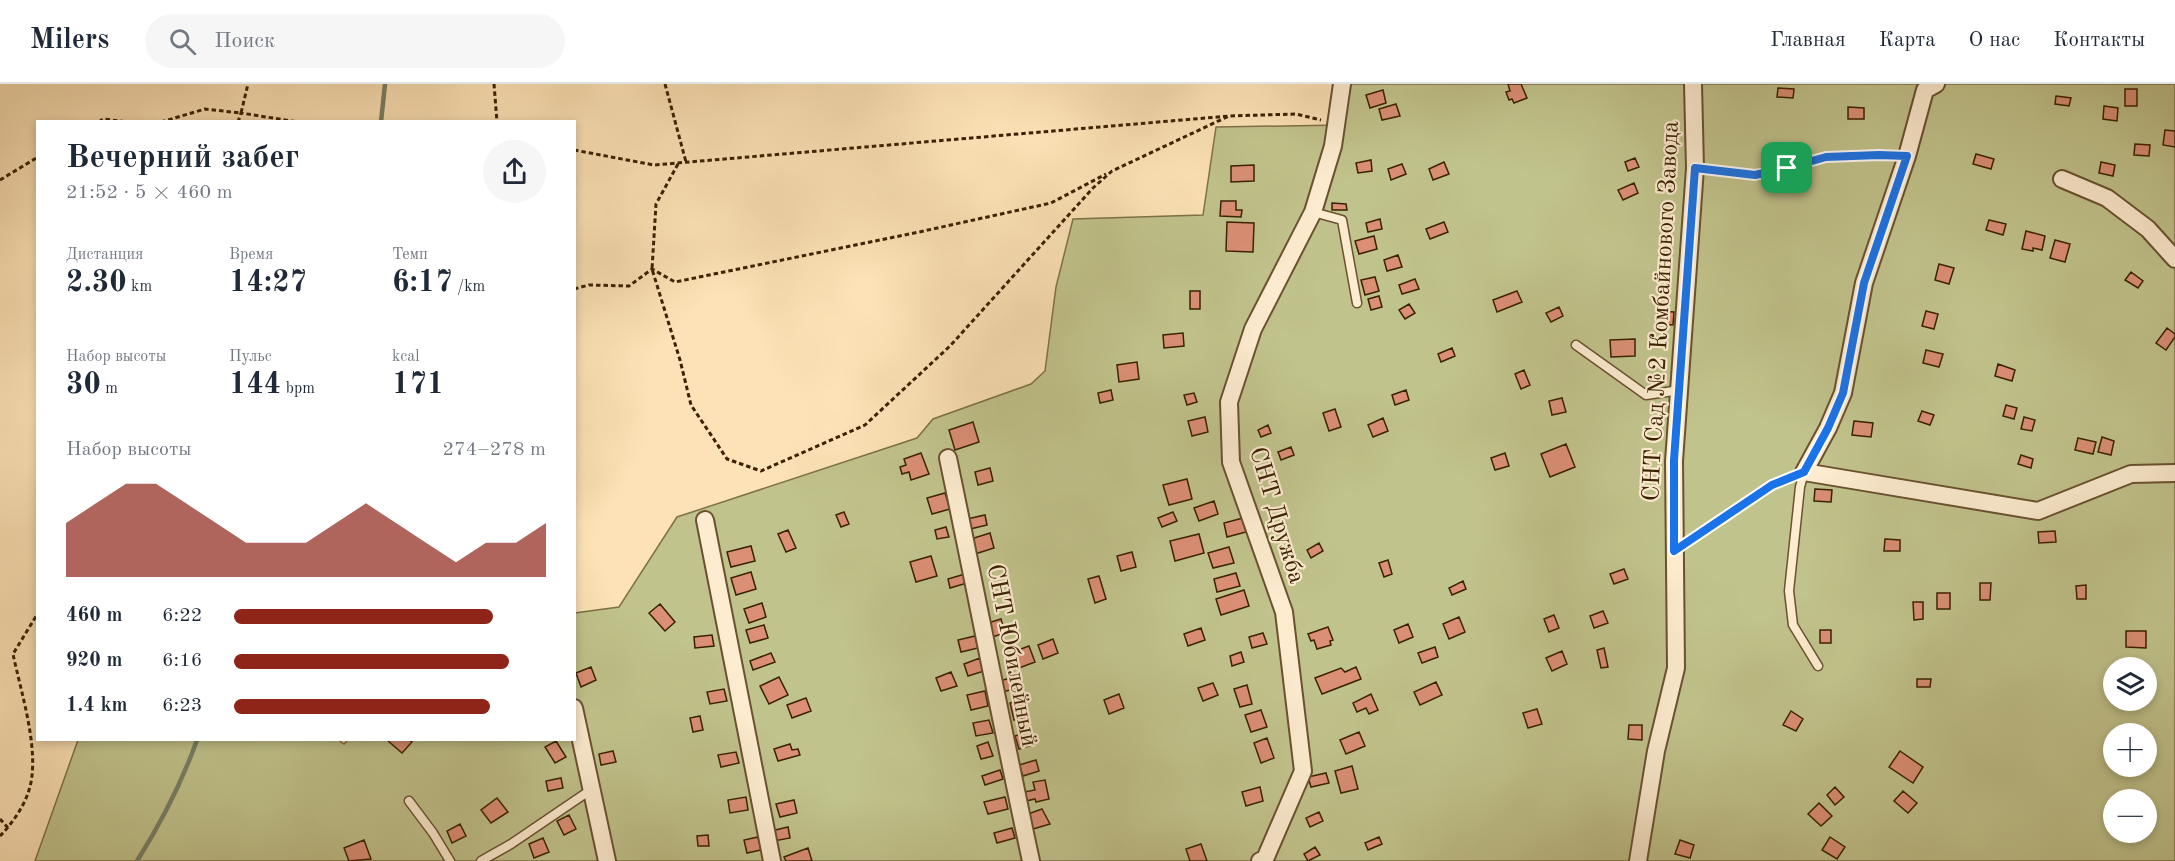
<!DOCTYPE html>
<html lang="ru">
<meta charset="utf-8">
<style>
body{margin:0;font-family:"Old Standard TT",serif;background:#f6f6f7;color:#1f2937;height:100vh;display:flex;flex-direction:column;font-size:22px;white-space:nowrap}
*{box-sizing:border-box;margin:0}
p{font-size:20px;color:#747a83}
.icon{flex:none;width:33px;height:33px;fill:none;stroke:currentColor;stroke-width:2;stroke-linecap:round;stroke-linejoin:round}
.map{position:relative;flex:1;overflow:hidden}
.side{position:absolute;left:36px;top:36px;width:540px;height:621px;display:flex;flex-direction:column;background:#fff;border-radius:0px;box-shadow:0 3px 9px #0003}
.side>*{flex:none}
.fabs{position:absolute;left:2103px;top:573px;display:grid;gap:12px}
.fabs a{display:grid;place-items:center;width:54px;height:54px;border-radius:50%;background:#fff;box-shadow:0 3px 9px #0003;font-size:30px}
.pin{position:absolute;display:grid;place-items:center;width:51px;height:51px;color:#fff;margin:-26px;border-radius:12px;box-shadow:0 3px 9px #0006}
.round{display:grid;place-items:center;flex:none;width:63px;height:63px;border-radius:32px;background:#f6f6f7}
.summary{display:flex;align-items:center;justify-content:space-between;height:102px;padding:0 30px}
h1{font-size:33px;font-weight:600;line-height:45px}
.stats{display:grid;grid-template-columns:repeat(3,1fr);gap:9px;height:102px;padding:6px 30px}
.stats div{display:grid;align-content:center}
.stats b{font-size:30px;font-weight:600}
.stats small{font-size:16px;font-weight:400}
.stats p{font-size:16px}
.chart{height:168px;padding:12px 30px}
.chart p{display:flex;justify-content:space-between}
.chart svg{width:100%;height:108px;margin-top:6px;fill:#8f2418;opacity:.7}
ul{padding:0 30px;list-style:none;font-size:20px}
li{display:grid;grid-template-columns:96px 72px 1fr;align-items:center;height:45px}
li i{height:15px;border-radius:8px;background:#8f2418}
header{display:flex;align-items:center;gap:36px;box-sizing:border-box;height:84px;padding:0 30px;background:#fff;border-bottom:2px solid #e0e1e3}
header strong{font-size:28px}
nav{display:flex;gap:33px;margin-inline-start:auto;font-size:21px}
.search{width:420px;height:54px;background:#f6f6f7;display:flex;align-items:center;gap:15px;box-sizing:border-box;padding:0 21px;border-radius:33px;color:#747a83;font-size:22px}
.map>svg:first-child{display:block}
.green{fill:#c1c38c;stroke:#7e7247;stroke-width:1.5;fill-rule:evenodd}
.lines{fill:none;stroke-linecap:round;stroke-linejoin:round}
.stream{stroke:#778066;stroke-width:4.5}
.building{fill:#db8f75;stroke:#3a2102;stroke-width:1.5}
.service-casing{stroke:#6a512f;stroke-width:11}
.minor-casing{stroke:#6a512f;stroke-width:20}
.path{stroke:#3a2102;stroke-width:3;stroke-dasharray:4.5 3;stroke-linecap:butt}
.service{stroke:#fdecd0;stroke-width:8}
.minor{stroke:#fdecd0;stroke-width:16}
.route-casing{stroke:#fff;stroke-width:12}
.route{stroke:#1a73e8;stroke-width:8}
.labels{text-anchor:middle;stroke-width:4.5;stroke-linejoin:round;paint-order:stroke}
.street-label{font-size:24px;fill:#3a2102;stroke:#fdecd0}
</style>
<header>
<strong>Milers</strong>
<div class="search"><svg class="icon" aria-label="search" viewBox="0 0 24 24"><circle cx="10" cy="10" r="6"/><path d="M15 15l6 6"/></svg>Поиск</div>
<nav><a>Главная</a><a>Карта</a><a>О нас</a><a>Контакты</a></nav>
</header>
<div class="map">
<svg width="2175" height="777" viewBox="0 0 2175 777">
<rect width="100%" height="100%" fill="#fce2b6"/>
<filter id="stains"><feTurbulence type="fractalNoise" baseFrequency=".00333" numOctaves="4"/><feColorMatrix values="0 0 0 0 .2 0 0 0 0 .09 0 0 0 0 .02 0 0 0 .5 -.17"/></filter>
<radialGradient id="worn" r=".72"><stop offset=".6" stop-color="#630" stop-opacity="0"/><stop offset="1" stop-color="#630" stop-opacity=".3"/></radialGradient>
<path class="green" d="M1346,0h829v777h-2140l43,-121h260l6,4 4,-4h226l1,-127 44,-6 58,-90 240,-79 16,-19 98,-35 14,-13 11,-84 17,-68 130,-4 13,-88 124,-2zM2114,584h32v32h-32zM2114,650h32v32h-32zM2114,716h32v32h-32z"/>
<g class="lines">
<path class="stream" d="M381,38l4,-38
M137,777c24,-38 45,-79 60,-121"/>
</g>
<path class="building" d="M1508,0h13l6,14 -13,5 -2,-4 -3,1 -3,-8 4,-1z
M1778,4l16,1 -1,9 -16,-1z
M2125,5h12v17h-12z
M1383,6l3,13 -16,5 -4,-13z
M2056,12l15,2 -2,8 -14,-2z
M1396,20l4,12 -18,4 -3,-11z
M2104,22l14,2 -1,13 -14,-2z
M1848,23l16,1v11h-16z
M2165,46l10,1v16l-12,-2z
M2135,60l15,1 -1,11 -15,-1z
M1976,70l18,5 -3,10 -18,-5z
M1635,74l4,9 -11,4 -3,-9z
M1371,76l1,11 -14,2 -2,-10z
M1444,78l5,12 -16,6 -4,-11z
M2101,78l14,3 -2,11 -14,-3z
M1402,80l4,10 -15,6 -3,-11z
M1254,81v16l-23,1v-16z
M1634,99l4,10 -15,7 -5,-10z
M1221,117h15v9h6l-1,7 -21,-1z
M1332,119l14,1 1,6h-15z
M1380,135l2,10 -14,3 -2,-9z
M1989,136l17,4 -3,11 -17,-5z
M1227,138l27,1 -1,29 -27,-1z
M1444,138l4,10 -18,7 -4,-10z
M2026,147l19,5 -3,14 -9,-2v3l-11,-2z
M1374,152l3,13 -18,5 -4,-13z
M2055,156l15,4 -5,18 -15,-4z
M1398,171l4,12 -15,4 -3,-11z
M1939,180l15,4 -5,16 -14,-4z
M2131,188l12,9 -5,7 -13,-8z
M1375,193l4,14 -14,4 -4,-15z
M1415,195l4,10 -17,5 -3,-9z
M1190,207h10v18h-10z
M1517,207l5,11 -25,10 -4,-12z
M1379,212l3,11 -11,3 -3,-11z
M1409,220l6,9 -10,6 -6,-9z
M1559,223l4,9 -12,6 -5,-9z
M1658,227l16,1 -1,13 -16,-1z
M1926,227l12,3 -4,15 -12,-3z
M2167,244l8,6v3l-9,13 -10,-7z
M1183,249l1,13 -20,2 -1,-13z
M1635,255v17l-24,1 -1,-17z
M1452,264l3,8 -14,6 -3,-8z
M1926,266l17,4 -4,13 -16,-4z
M1137,278l2,17 -20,3 -2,-17z
M1998,280l17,6 -3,11 -17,-5z
M1524,286l6,15 -9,4 -6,-15z
M1111,306l2,10 -13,3 -2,-10z
M1406,306l3,10 -14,5 -3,-10z
M1194,309l3,9 -10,3 -3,-10z
M1562,314l4,14 -14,3 -3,-14z
M2006,321l11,3 -3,11 -11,-3z
M1335,325l6,18 -12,4 -6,-18z
M1922,327l12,4 -4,10 -12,-4z
M1205,333l3,15 -16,4 -4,-15z
M2024,333l11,3 -3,11 -11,-2z
M1383,334l5,13 -15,6 -5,-12z
M1854,337l19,2 -2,14 -19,-2z
M973,338l6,20 -24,8 -6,-20z
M1268,341l3,8 -10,4 -3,-7z
M2102,353l12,4 -3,14 -13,-3z
M2078,354l18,4 -3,12 -18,-4z
M1566,360l9,23 -25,10 -9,-23z
M1291,363l3,8 -13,5 -3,-8z
M921,369l8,21 -18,6 -2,-8 -7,2 -2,-7 6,-2 -2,-6z
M1505,369l4,13 -14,4 -4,-12z
M2021,371l12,4 -2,9 -13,-4z
M990,384l3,13 -15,4 -3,-13z
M1187,395l5,20 -23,6 -6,-20z
M1815,405l17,1 -1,12 -17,-1z
M945,409l5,16 -18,5 -5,-16z
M1214,417l4,13 -19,7 -5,-13z
M844,428l5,12 -8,3 -5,-12z
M1173,428l4,9 -15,6 -4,-9z
M985,431l2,10 -17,4 -3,-10z
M1243,434l3,14 -19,5 -3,-14z
M946,443l3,10 -12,2 -2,-9z
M788,446l8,18 -10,4 -8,-18z
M2055,447l1,11 -17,1 -1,-11z
M990,449l4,15 -19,6 -4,-15z
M1199,450l5,19 -29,8 -5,-20z
M1885,455l15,1v11h-16z
M1319,459l4,8 -12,7 -4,-8z
M751,462l4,15 -24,6 -4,-15z
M1229,463l5,16 -21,5 -5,-15z
M1132,468l4,15 -15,4 -4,-15z
M931,472l6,20 -21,6 -6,-20z
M1388,476l4,14 -8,3 -5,-14z
M1624,485l4,10 -14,5 -4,-10z
M751,488l5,17 -20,6 -5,-17z
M1236,489l4,13 -23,6 -3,-13z
M965,490l2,9 -17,5 -2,-9z
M1099,492l7,23 -11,4 -7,-24z
M1463,497l3,8 -14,6 -3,-7z
M1980,499h11l-1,17h-10z
M2086,501v14h-9l-1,-13z
M1244,506l5,16 -28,9 -5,-16z
M1937,509h13v16h-13z
M1913,518h10v17l-9,1z
M762,519l4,14 -17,6 -5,-14z
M660,520l15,18 -10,9 -16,-18z
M1603,527l5,12 -14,5 -4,-12z
M1554,531l5,13 -10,4 -5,-13z
M1459,533l6,15 -16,7 -6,-15z
M1001,535l4,14 -13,4 -4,-14z
M1408,540l5,13 -14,6 -5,-13z
M764,541l4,13 -18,5 -4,-13z
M1328,543l5,13 -3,1 1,4 -14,4 -3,-9 -3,1 -3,-7z
M1201,544l4,12 -17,6 -4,-12z
M1820,546h11v13h-11z
M2126,547h20v17l-20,-1z
M1263,549l4,11 -15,4 -3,-11z
M712,551l2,11 -19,2 -1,-11z
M975,552l3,12 -17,4 -3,-12z
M1053,555l5,14 -15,6 -5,-14z
M1029,562l6,16 -16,6 -6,-16z
M1435,563l3,10 -16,6 -4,-10z
M1604,564l4,19 -7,1 -4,-18z
M1562,567l5,13 -15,7 -6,-13z
M1241,568l3,10 -12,4 -2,-10z
M771,569l4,9 -22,8 -3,-9z
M980,574l4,13 -16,5 -4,-12z
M591,583l5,13 -15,7 -5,-14z
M1356,583l5,12 -39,15 -7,-16 26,-10 4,4z
M951,588l6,14 -16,5 -5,-13z
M779,593l9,18 -19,9 -9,-18z
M1015,593l3,11 -16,4 -3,-11z
M1917,595h14l-1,8h-13z
M1436,598l6,13 -22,10 -6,-13z
M1213,599l5,12 -15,6 -5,-13z
M1247,601l5,19 -12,3 -6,-18z
M724,605l3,12 -17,3 -3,-12z
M985,607l3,15 -17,4 -4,-15z
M1119,610l5,14 -15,6 -5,-14z
M1371,610l7,16 -9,4 -3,-6 -9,4 -4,-9z
M806,614l5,13 -19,7 -5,-13z
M1023,615l5,18 -14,3 -4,-17z
M1537,625l5,15 -14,4 -5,-15z
M1261,626l6,17 -16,5 -6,-17z
M1791,627l12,8 -7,12 -13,-6z
M700,632l3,14 -10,2 -3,-14z
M989,636l4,13 -17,3 -3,-13z
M1629,641h13v15l-14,-1z
M1031,647l4,13 -16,5 -4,-13z
M1359,648l6,14 -19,8 -6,-14z
M1267,654l7,20 -13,5 -7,-20z
M387,656h22l3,2 -10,11z
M556,657l10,16 -11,6 -10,-16z
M988,658l5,14 -12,3 -4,-13z
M790,660l2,6 6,-1 2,6 -22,6 -4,-12z
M613,667l3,11 -15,3 -2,-11z
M1900,667l23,16 -10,16 -24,-16z
M736,668l3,11 -18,4 -3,-12z
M1036,676l3,11 -16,5 -4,-11z
M1352,682l6,23 -17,4 -6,-22z
M1000,686l3,9 -18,6 -3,-9z
M1326,689l3,10 -18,4 -3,-10z
M561,694l2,10 -15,3 -2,-10z
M1045,696l4,19 -13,3 -1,-3 -9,2 -2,-9 11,-2 -2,-8z
M1260,703l3,14 -17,5 -4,-14z
M1835,703l9,10 -9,8 -8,-10z
M1903,707l14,12 -9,10 -14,-12z
M746,713l2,13 -18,3 -2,-13z
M1005,713l3,12 -20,5 -4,-12z
M497,714l11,14 -17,11 -10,-13z
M794,716l3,13 -17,4 -4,-13z
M1819,719l13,13 -11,10 -13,-12z
M1042,725l8,15 -17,5 -5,-15z
M1319,728l4,9 -13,6 -4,-9z
M569,731l7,14 -12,6 -7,-14z
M460,740l6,12 -14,7 -5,-12z
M788,743l2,11 -16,3 -3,-10z
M1012,744l3,10 -18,5 -3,-10z
M708,751l1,11h-11l-1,-10z
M758,753l3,13 -14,3 -3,-13z
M1379,753l3,7 -14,6 -3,-7z
M1830,753l15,10 -8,12 -15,-9z
M543,754l6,14 -15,6 -5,-14z
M364,756l7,19 -22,2 -5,-13z
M1680,756l14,5 -4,13 -15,-4z
M1201,760l6,17h-17l-4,-12z
M1315,763l5,8 -12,6 -4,-7z
M808,764l4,13h-26l-2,-4z"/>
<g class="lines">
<defs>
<path id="service" d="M1879,71l28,1
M1313,128l29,8 15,83
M1576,261l70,50 34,-5
M1804,388l-4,15 -11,104 4,34 25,41
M409,717l24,32 17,28
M481,777l30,-17 81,-55"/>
<path id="minor" d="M1936,0l-11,6 -18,66 -43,127 -21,110 -15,35 -24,44 234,39 93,-37 44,-1
M2062,95l45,19 41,31 27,30
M948,374c28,134 54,269 83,403
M705,436l67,341
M574,624l33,153
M1260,777l5,-2 38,-88 -19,-159 -53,-150 -2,-60 24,-73 60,-117 20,-66 9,-62
M1638,777l18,-110 20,-83 -2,-207 21,-293 -2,-84"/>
</defs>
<use href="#service" class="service-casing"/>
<use href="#minor" class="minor-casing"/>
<path class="path" d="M494,0l3,38
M665,0l21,78
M99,38l4,-3 25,3
M161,38l44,-13 36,4 7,-29
M238,38l3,-9 57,9
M574,66l80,15 575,-49 67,-2 25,6
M678,80l-22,40 -4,65 28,91 11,45 36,54 34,12 104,-46 85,-79 143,-158 19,-17 117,-55
M1709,86l45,5 33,-7 38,-11 43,-2
M0,96l38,-23
M574,205l15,-4 40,1 23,-17 23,13 244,-50 132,-29 55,-29
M1691,456l81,-55 20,-8
M0,735l8,9
M0,752c11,-11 23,-28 28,-43 14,-37 -7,-100 -15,-139l25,-41"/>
<use href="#service" class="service"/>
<use href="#minor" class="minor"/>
</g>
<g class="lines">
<defs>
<path id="route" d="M1879,71l28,1 -43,127 -21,110 -15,35 -24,44 -32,13 -98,66v-91l21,-292 60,7 32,-7 39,-11z"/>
</defs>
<use href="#route" class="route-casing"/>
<use href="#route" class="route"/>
</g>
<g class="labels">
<g class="street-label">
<text transform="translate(1660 227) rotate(-87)" y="8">СНТ Сад №2 Комбайнового Завода</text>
<text transform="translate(1278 431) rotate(73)" y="8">СНТ Дружба</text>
<text transform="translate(1013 571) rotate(79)" y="8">СНТ Юбилейный</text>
</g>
</g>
<rect width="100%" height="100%" filter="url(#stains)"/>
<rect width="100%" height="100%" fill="url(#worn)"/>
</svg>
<div class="fabs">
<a><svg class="icon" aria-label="layers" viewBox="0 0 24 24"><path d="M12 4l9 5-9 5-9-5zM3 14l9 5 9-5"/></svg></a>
<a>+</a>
<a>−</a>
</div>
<div class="pin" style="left:1787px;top:84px;background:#1e9e55"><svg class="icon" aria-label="arrive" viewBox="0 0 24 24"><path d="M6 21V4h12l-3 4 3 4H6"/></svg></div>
<section class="side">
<div class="summary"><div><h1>Вечерний забег</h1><p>21:52 · 5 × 460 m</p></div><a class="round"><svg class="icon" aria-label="share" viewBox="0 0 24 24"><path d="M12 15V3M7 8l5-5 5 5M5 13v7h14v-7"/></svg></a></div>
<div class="stats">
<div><p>Дистанция</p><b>2.30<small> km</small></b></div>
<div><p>Время</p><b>14:27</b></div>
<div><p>Темп</p><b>6:17<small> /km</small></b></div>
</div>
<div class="stats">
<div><p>Набор высоты</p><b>30<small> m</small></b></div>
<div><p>Пульс</p><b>144<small> bpm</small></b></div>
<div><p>kcal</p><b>171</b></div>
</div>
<div class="chart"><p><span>Набор высоты</span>274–278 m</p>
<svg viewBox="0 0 160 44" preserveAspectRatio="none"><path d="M0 44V22L10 14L20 6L30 6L40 14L50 22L60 30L70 30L80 30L90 22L100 14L110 22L120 30L130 38L140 30L150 30L160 22V44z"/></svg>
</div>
<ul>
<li><b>460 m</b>6:22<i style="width:83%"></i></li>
<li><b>920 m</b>6:16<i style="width:88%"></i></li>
<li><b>1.4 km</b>6:23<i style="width:82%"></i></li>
</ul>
</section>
</div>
